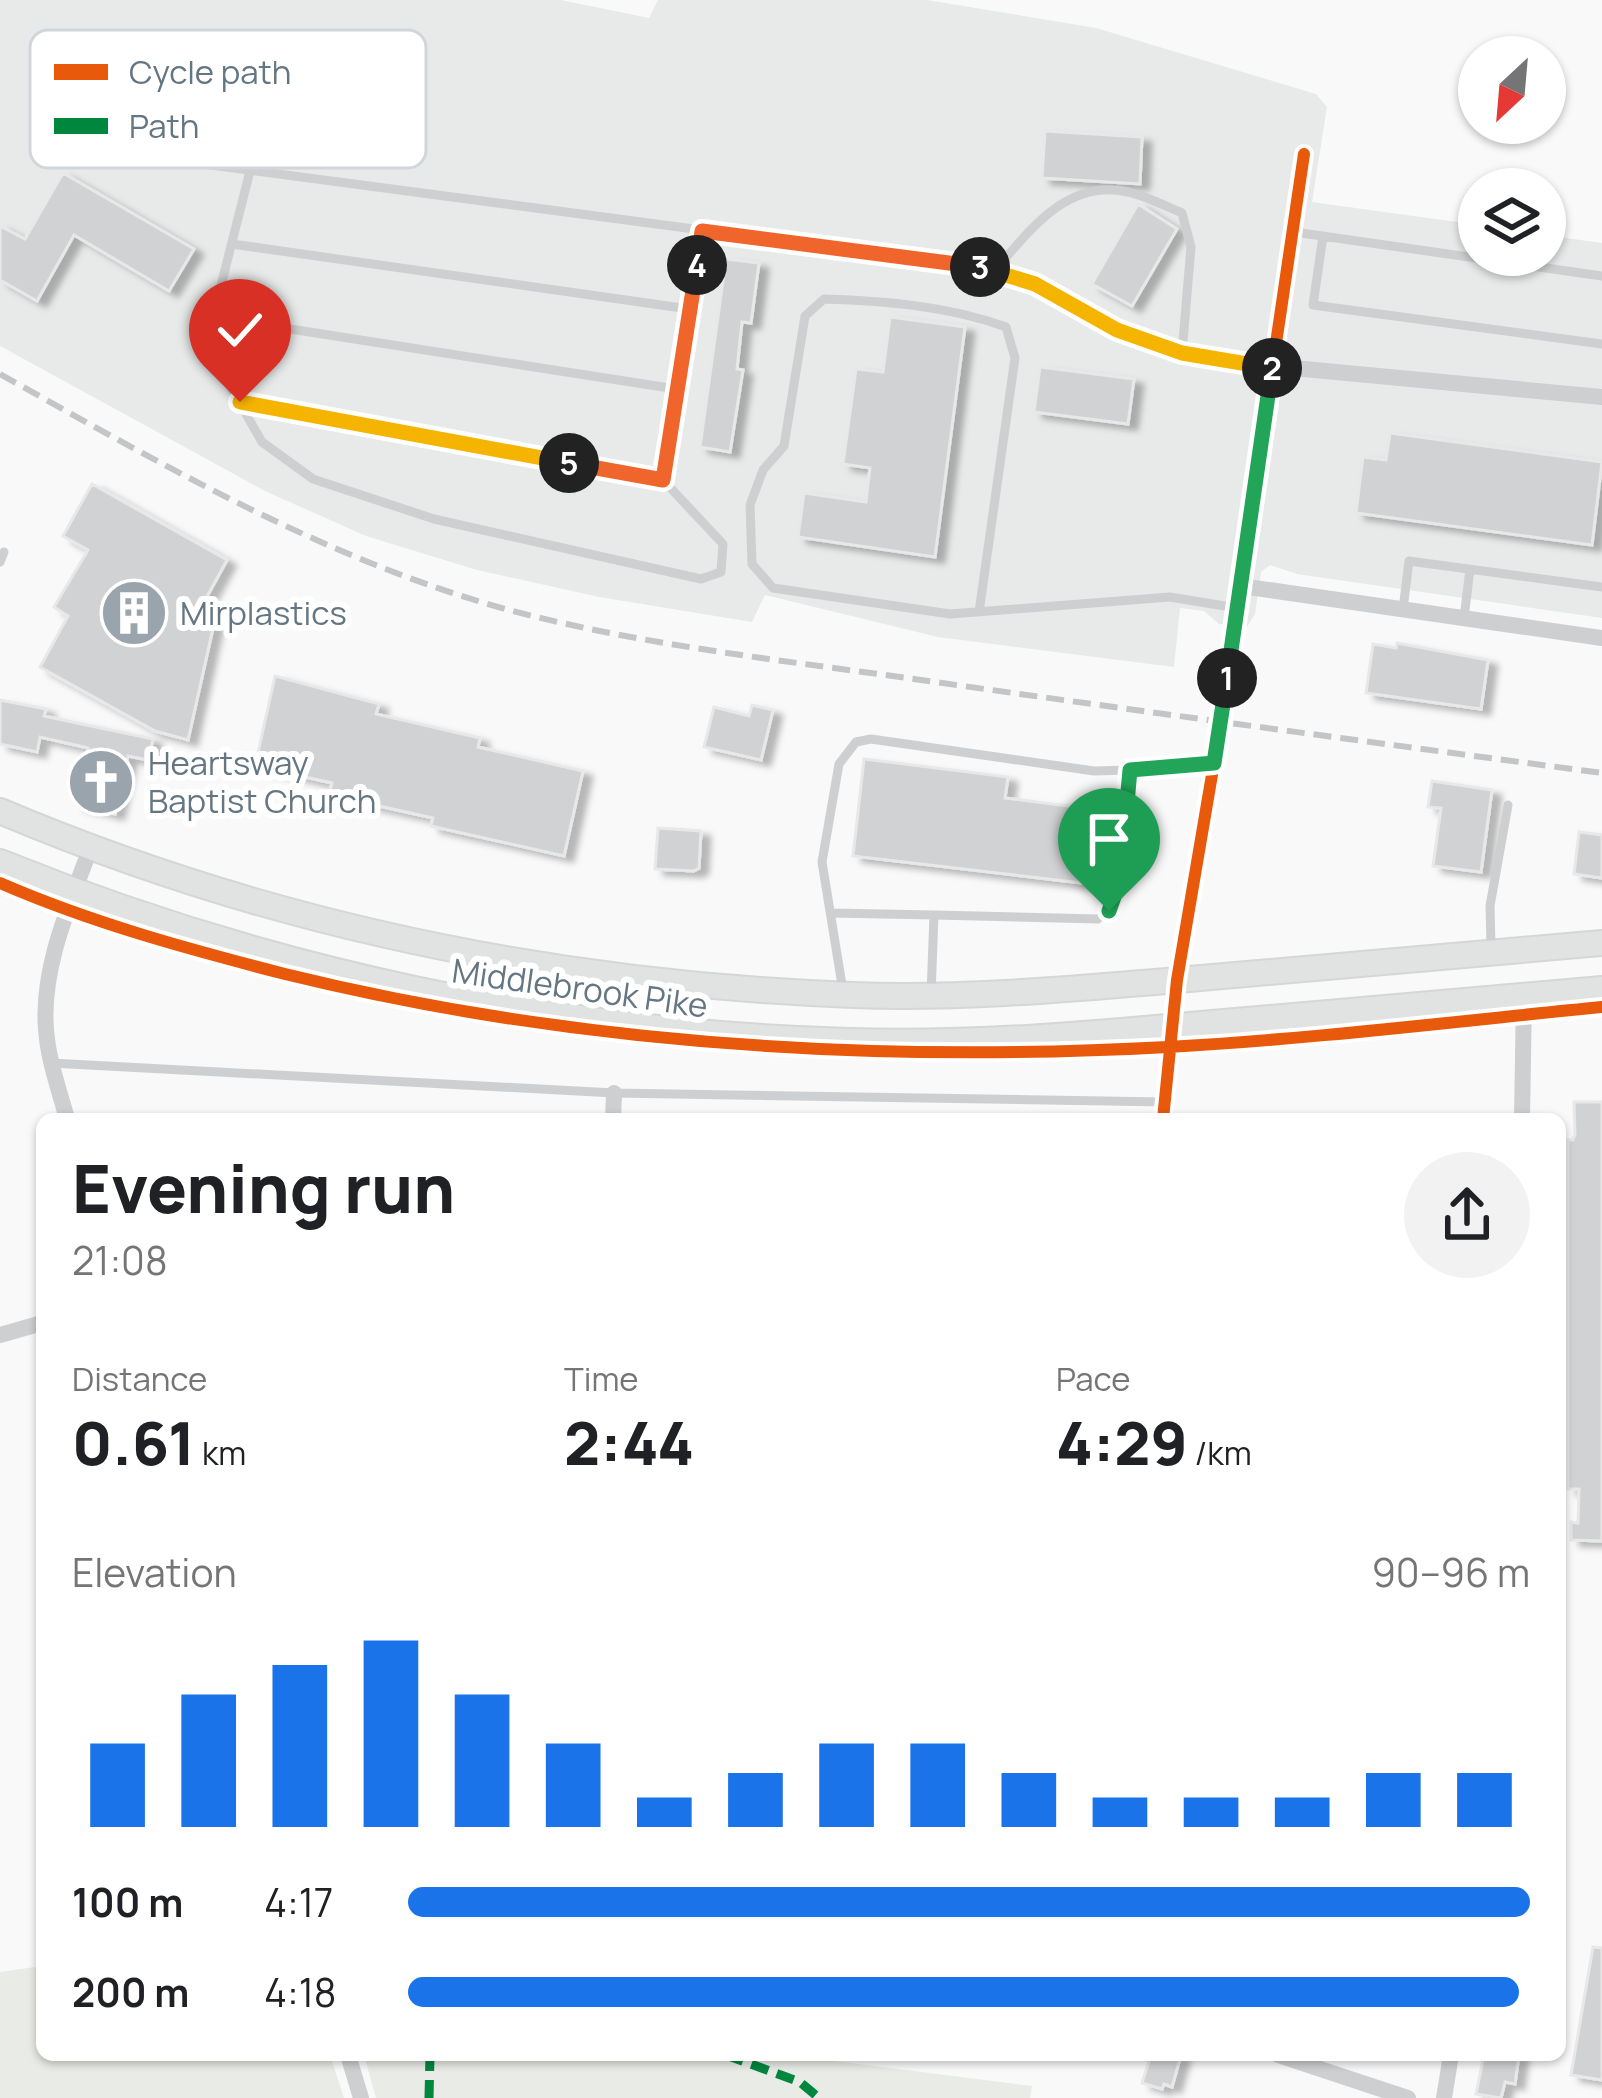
<!DOCTYPE html>
<meta charset="utf-8">
<style>
body{margin:0;font-family:Manrope,sans-serif;background:#f2f2f2;color:#202124;height:100vh;display:flex;flex-direction:column;font-size:45px;white-space:nowrap}
*{box-sizing:border-box;margin:0}
p{font-size:39px;color:#757577}
.icon{flex:none;width:66px;height:66px;fill:none;stroke:currentColor;stroke-width:2;stroke-linecap:round;stroke-linejoin:round}
.map{position:relative;flex:1;overflow:hidden}
.panel{position:absolute;left:36px;top:1113px;width:1530px;height:948px;display:flex;flex-direction:column;background:#fff;border-radius:18px;box-shadow:0 3px 9px #0004}
.panel>*{flex:none}
.needle{width:78px;rotate:206deg}
.controls{position:absolute;left:1458px;top:36px;display:grid;gap:24px}
.controls a{display:grid;place-items:center;width:108px;height:108px;border-radius:50%;background:#fff;box-shadow:0 3px 9px #0004;font-size:60px}
.pin{position:absolute;display:grid;place-items:center;width:102px;height:102px;color:#fff;margin:-123px -51px;border-radius:50% 50% 50% 0;rotate:-45deg;box-shadow:0 0 12px #0007}
.pin .icon{rotate:45deg}
.km{position:absolute;width:60px;height:60px;margin:-30px;border-radius:50%;background:#222;color:#fff;font-size:33px;line-height:60px;text-align:center}
.round{display:grid;place-items:center;flex:none;width:126px;height:126px;border-radius:63px;background:#f2f2f2}
.summary{display:flex;align-items:center;justify-content:space-between;height:204px;padding:0 36px}
h1{font-size:66px;font-weight:800;line-height:90px}
.stats{display:grid;grid-template-columns:repeat(3,1fr);gap:18px;height:204px;padding:12px 36px}
.stats div{display:grid;align-content:center}
.stats b{font-size:60px;font-weight:800}
.stats small{font-size:33px;font-weight:400}
.stats p{font-size:33px}
.chart{height:336px;padding:24px 36px}
.chart p{display:flex;justify-content:space-between}
.chart svg{width:100%;height:216px;margin-top:12px;stroke:#1a73e8;stroke-width:6}
ul{padding:0 36px;list-style:none;font-size:39px}
li{display:grid;grid-template-columns:192px 144px 1fr;align-items:center;height:90px}
li i{height:30px;border-radius:15px;background:#1a73e8}
.map>svg:first-child{display:block}
.built{fill:#e8e9e9}
.green{fill:#e8ebe6}
.building{fill:#d0d2d3;stroke:#e8e8e8;stroke-width:3;filter:url(#shadow)}
.lines{fill:none;stroke-linecap:round;stroke-linejoin:round}
.secondary-casing{stroke:#d5d6d7;stroke-width:28}
.service{stroke:#cecfd0;stroke-width:9}
.minor{stroke:#cecfd0;stroke-width:16}
.secondary{stroke:#e1e2e2;stroke-width:24}
.rail{stroke:#c3c5c6;stroke-width:6;stroke-dasharray:18 9;stroke-linecap:butt}
.quiet{stroke:#00873e;stroke-width:9;stroke-dasharray:18 9;stroke-linecap:butt}
.cycleway-casing{stroke:#fff;stroke-width:20}
.cycleway{stroke:#e8590c;stroke-width:12}
.split-1-casing{stroke:#fff;stroke-width:24}
.split-2-casing{stroke:#fff;stroke-width:24}
.split-3-casing{stroke:#fff;stroke-width:24}
.split-4-casing{stroke:#fff;stroke-width:24}
.split-5-casing{stroke:#fff;stroke-width:24}
.split-6-casing{stroke:#fff;stroke-width:24}
.split-1{stroke:#22a559;stroke-width:15}
.split-2{stroke:#22a559;stroke-width:15}
.split-3{stroke:#f5b400;stroke-width:15}
.split-4{stroke:#f0652b;stroke-width:15}
.split-5{stroke:#f0652b;stroke-width:15}
.split-6{stroke:#f5b400;stroke-width:15}
.labels{text-anchor:middle;stroke-width:12;stroke-linejoin:round;paint-order:stroke}
.poi-label{font-size:33px;fill:#657683;stroke:#fff;text-anchor:start}
.street-label{font-size:33px;fill:#657683;stroke:#fff}
.key{fill:#fff;stroke:#d1d6da;stroke-width:3}
.key-label{font-size:33px;fill:#657683}
</style>
<div class="map">
<svg width="1602" height="2098" viewBox="0 0 1602 2098">
<defs>
<filter id="shadow"><feDropShadow dx="9" dy="5.5" stdDeviation="3" flood-color="#0004"/></filter>
</defs>
<rect width="100%" height="100%" fill="#f9f9f9"/>
<path class="built" d="M0,0h561l88,18 9,-18h269l169,28 220,66 11,13 -15,95 167,23v30h66v-20l57,8v375l-305,-44 -27,-9 -9,7 -6,42 -8,13 -28,-3 -15,-13 -24,-3 -6,59 -236,-30 -173,-42 -13,27 -153,-25 -122,-27 -111,-34 -101,-45 -265,-145z"/>
<path class="green" d="M42,1966v89h288l14,43h-344v-126z
M364,2055h423l245,31 -2,12h-654z"/>
<path class="building" d="M1045,131l97,6 -2,47 -98,-6z
M63,173l131,76 -25,42 -95,-56 -37,66 -37,-21v-54l25,13z
M1138,204l39,25 -45,77 -40,-22z
M726,259l33,4 -8,60 -9,-1 -5,47 6,1 -13,82 -30,-5z
M890,317l75,10 -30,230 -137,-20 6,-44 62,9 4,-34 -27,-4 13,-95 27,3z
M1040,367l94,12 -6,45 -94,-12z
M1390,433l212,29 -10,83 -236,-32 7,-56 23,3z
M92,484l135,76 -28,51 16,8 -27,121 -33,-9 -115,-64 28,-51 -14,-9 34,-57 -25,-14z
M1397,643l91,17 -7,49 -115,-16 7,-49 23,4z
M275,676l104,28 -3,10 104,24 -2,9 105,24 -19,85 -133,-30 2,-8 -104,-23 3,-12 -77,-17z
M0,700l46,9 -2,7 109,23 -5,21 -20,-4 -13,58 -39,-10 12,-56 -48,-11 -3,15 -37,-8z
M752,705l21,5 -12,50 -57,-13 10,-40 35,9z
M864,759l144,18 -3,21 103,13 -9,74 -246,-29z
M1432,781l60,9 -11,82 -48,-6 8,-58 -13,-1z
M658,828l43,3 -2,37 -5,3 -39,-2z
M1579,832l23,3v43l-28,-4z
M1574,1102h28v439l-31,-1v-18l7,1 1,-34h-11v-349h5l2,-6z
M1593,1947l9,1v132l-31,-5z
M1151,2055h30l-9,32 -8,-3 -2,5 -20,-6z
M1484,2055h35l-4,29 -10,-2 -4,16 -25,-4z"/>
<g class="lines">
<defs>
<path id="secondary" d="M0,811c272,115 558,173 853,184 108,4 217,-6 325,-15 142,-12 283,-25 424,-37
M0,862c270,109 558,171 849,179 121,4 243,-7 363,-18 130,-11 260,-22 390,-34"/>
</defs>
<use href="#secondary" class="secondary-casing"/>
<path class="service" d="M52,144l944,125c43,16 78,41 119,60 49,24 104,29 157,37
M250,171l-37,146 1,41 48,84 51,37 121,40 267,60 20,-7 2,-28 -60,-64 39,-249
M1294,232l308,44
M1323,236l-10,69 289,39
M232,244l457,65
M996,269c35,-40 72,-91 132,-77 18,4 37,14 54,21l9,34 -9,106
M213,317l463,72
M240,402l423,78
M0,562l4,-10
M1403,609l6,-48 193,26
M979,612l36,-254 -9,-31c-57,-21 -121,-26 -182,-28l-19,17 -21,130 -21,24 -13,35 2,59 21,24 177,26 220,-17 67,11
M1464,618l6,-49
M831,913l103,2
M1491,947l-1,-41 18,-101
M843,991l-21,-129 17,-98 17,-22 15,-3 223,32 36,-1
M931,995l3,-80 164,4c31,-23 29,-111 32,-149l84,-7
M51,1063l563,30 550,9"/>
<path class="minor" d="M1272,366l330,31
M1241,586l361,52
M67,1119c-8,-30 -19,-59 -21,-90 -5,-61 24,-125 44,-180
M613,1119l1,-26
M1163,1119l14,-139 37,-217 90,-609
M1522,1119l2,-123
M0,1335l42,-12
M348,2055l13,43
M1278,2055l130,43
M1444,2098l7,-43"/>
<use href="#secondary" class="secondary"/>
<path class="rail" d="M0,374c163,91 326,186 509,236 136,36 280,51 419,71 225,32 449,62 674,92"/>
<path class="quiet" d="M726,2055l74,27 19,16
M429,2098l1,-43"/>
<defs>
<path id="cycleway" d="M0,883c92,40 188,66 285,91 289,71 586,89 883,73 145,-8 290,-26 434,-40
M1163,1119l14,-139 37,-217 90,-609"/>
</defs>
<use href="#cycleway" class="cycleway-casing"/>
<use href="#cycleway" class="cycleway"/>
</g>
<g class="lines">
<defs>
<path id="split-1" d="M1109,911l11,-31 10,-110 84,-7 13,-85"/>
<path id="split-2" d="M1227,678l45,-310"/>
<path id="split-3" d="M980,267l55,17 82,46 65,23 90,15"/>
<path id="split-4" d="M697,265l5,-34 278,36"/>
<path id="split-5" d="M569,463l94,17 34,-215"/>
<path id="split-6" d="M240,402l329,61"/>
</defs>
<use href="#split-1" class="split-1-casing"/>
<use href="#split-2" class="split-2-casing"/>
<use href="#split-3" class="split-3-casing"/>
<use href="#split-4" class="split-4-casing"/>
<use href="#split-5" class="split-5-casing"/>
<use href="#split-6" class="split-6-casing"/>
<use href="#split-1" class="split-1"/>
<use href="#split-2" class="split-2"/>
<use href="#split-3" class="split-3"/>
<use href="#split-4" class="split-4"/>
<use href="#split-5" class="split-5"/>
<use href="#split-6" class="split-6"/>
</g>
<defs>
<symbol id="building-disc" viewBox="-11 -11 22 22"><circle r="9.5" fill="#99a4ac" stroke="#fff"/><path d="M-4-6H4V6H1V3H-1V6H-4ZM-2.5-4.3h1.7v1.8h-1.7ZM.8-4.3h1.7v1.8H.8ZM-2.5-1h1.7V.8h-1.7ZM.8-1h1.7V.8H.8Z" fill="#fff"/></symbol>
<symbol id="church-disc" viewBox="-11 -11 22 22"><circle r="9.5" fill="#99a4ac" stroke="#fff"/><path d="M-1.2-6h2.4v3.5h3.3v2.4h-3.3V6h-2.4V-.1h-3.3v-2.4h3.3Z" fill="#fff"/></symbol>
</defs>
<g fill-rule="evenodd">
<use href="#building-disc" x="96" y="575" width="76" height="76"/>
<use href="#church-disc" x="63" y="744" width="76" height="76"/>
</g>
<g class="labels">
<g class="poi-label">
<text x="180" y="625">Mirplastics</text>
<text x="148" y="775">Heartsway<tspan x="148" dy="38">Baptist Church</tspan></text>
</g>
<g class="street-label">
<text transform="translate(580 988) rotate(8)" y="12">Middlebrook Pike</text>
</g>
</g>
<rect x="30" y="30" width="396" height="138" rx="18" class="key"/>
<rect x="54" y="64" width="54" height="16" fill="#e8590c"/>
<rect x="54" y="118" width="54" height="16" fill="#00873e"/>
<g class="key-label">
<text x="129" y="84">Cycle path</text>
<text x="129" y="138">Path</text>
</g>
</svg>
<div class="controls">
<a><svg class="needle" viewBox="-14 -14 28 28"><path d="M0-13l5 13h-10z" fill="#e53935"/><path d="M0 13l5-13h-10z" fill="#757577"/></svg></a>
<a><svg class="icon" aria-label="layers" viewBox="0 0 24 24"><path d="M12 4l9 5-9 5-9-5zM3 14l9 5 9-5"/></svg></a>
</div>
<div class="pin" style="left:1109px;top:911px;background:#1e9e55"><svg class="icon" aria-label="arrive" viewBox="0 0 24 24"><path d="M6 21V4h12l-3 4 3 4H6"/></svg></div>
<div class="pin" style="left:240px;top:402px;background:#d93025"><svg class="icon" aria-label="check" viewBox="0 0 24 24"><path d="M5 12l5 5 9-10"/></svg></div>
<b class="km" style="left:1227px;top:678px">1</b>
<b class="km" style="left:1272px;top:368px">2</b>
<b class="km" style="left:980px;top:267px">3</b>
<b class="km" style="left:697px;top:265px">4</b>
<b class="km" style="left:569px;top:463px">5</b>
<section class="panel">
<div class="summary"><div><h1>Evening run</h1><p>21:08</p></div><a class="round"><svg class="icon" aria-label="share" viewBox="0 0 24 24"><path d="M12 15V3M7 8l5-5 5 5M5 13v7h14v-7"/></svg></a></div>
<div class="stats">
<div><p>Distance</p><b>0.61<small> km</small></b></div>
<div><p>Time</p><b>2:44</b></div>
<div><p>Pace</p><b>4:29<small> /km</small></b></div>
</div>
<div class="chart"><p><span>Elevation</span>90–96 m</p>
<svg viewBox="0 0 160 44" preserveAspectRatio="none"><path d="M5 44V27M15 44V17M25 44V11M35 44V6M45 44V17M55 44V27M65 44V38M75 44V33M85 44V27M95 44V27M105 44V33M115 44V38M125 44V38M135 44V38M145 44V33M155 44V33"/></svg>
</div>
<ul>
<li><b>100 m</b>4:17<i style="width:100%"></i></li>
<li><b>200 m</b>4:18<i style="width:99%"></i></li>
</ul>
</section>
</div>
